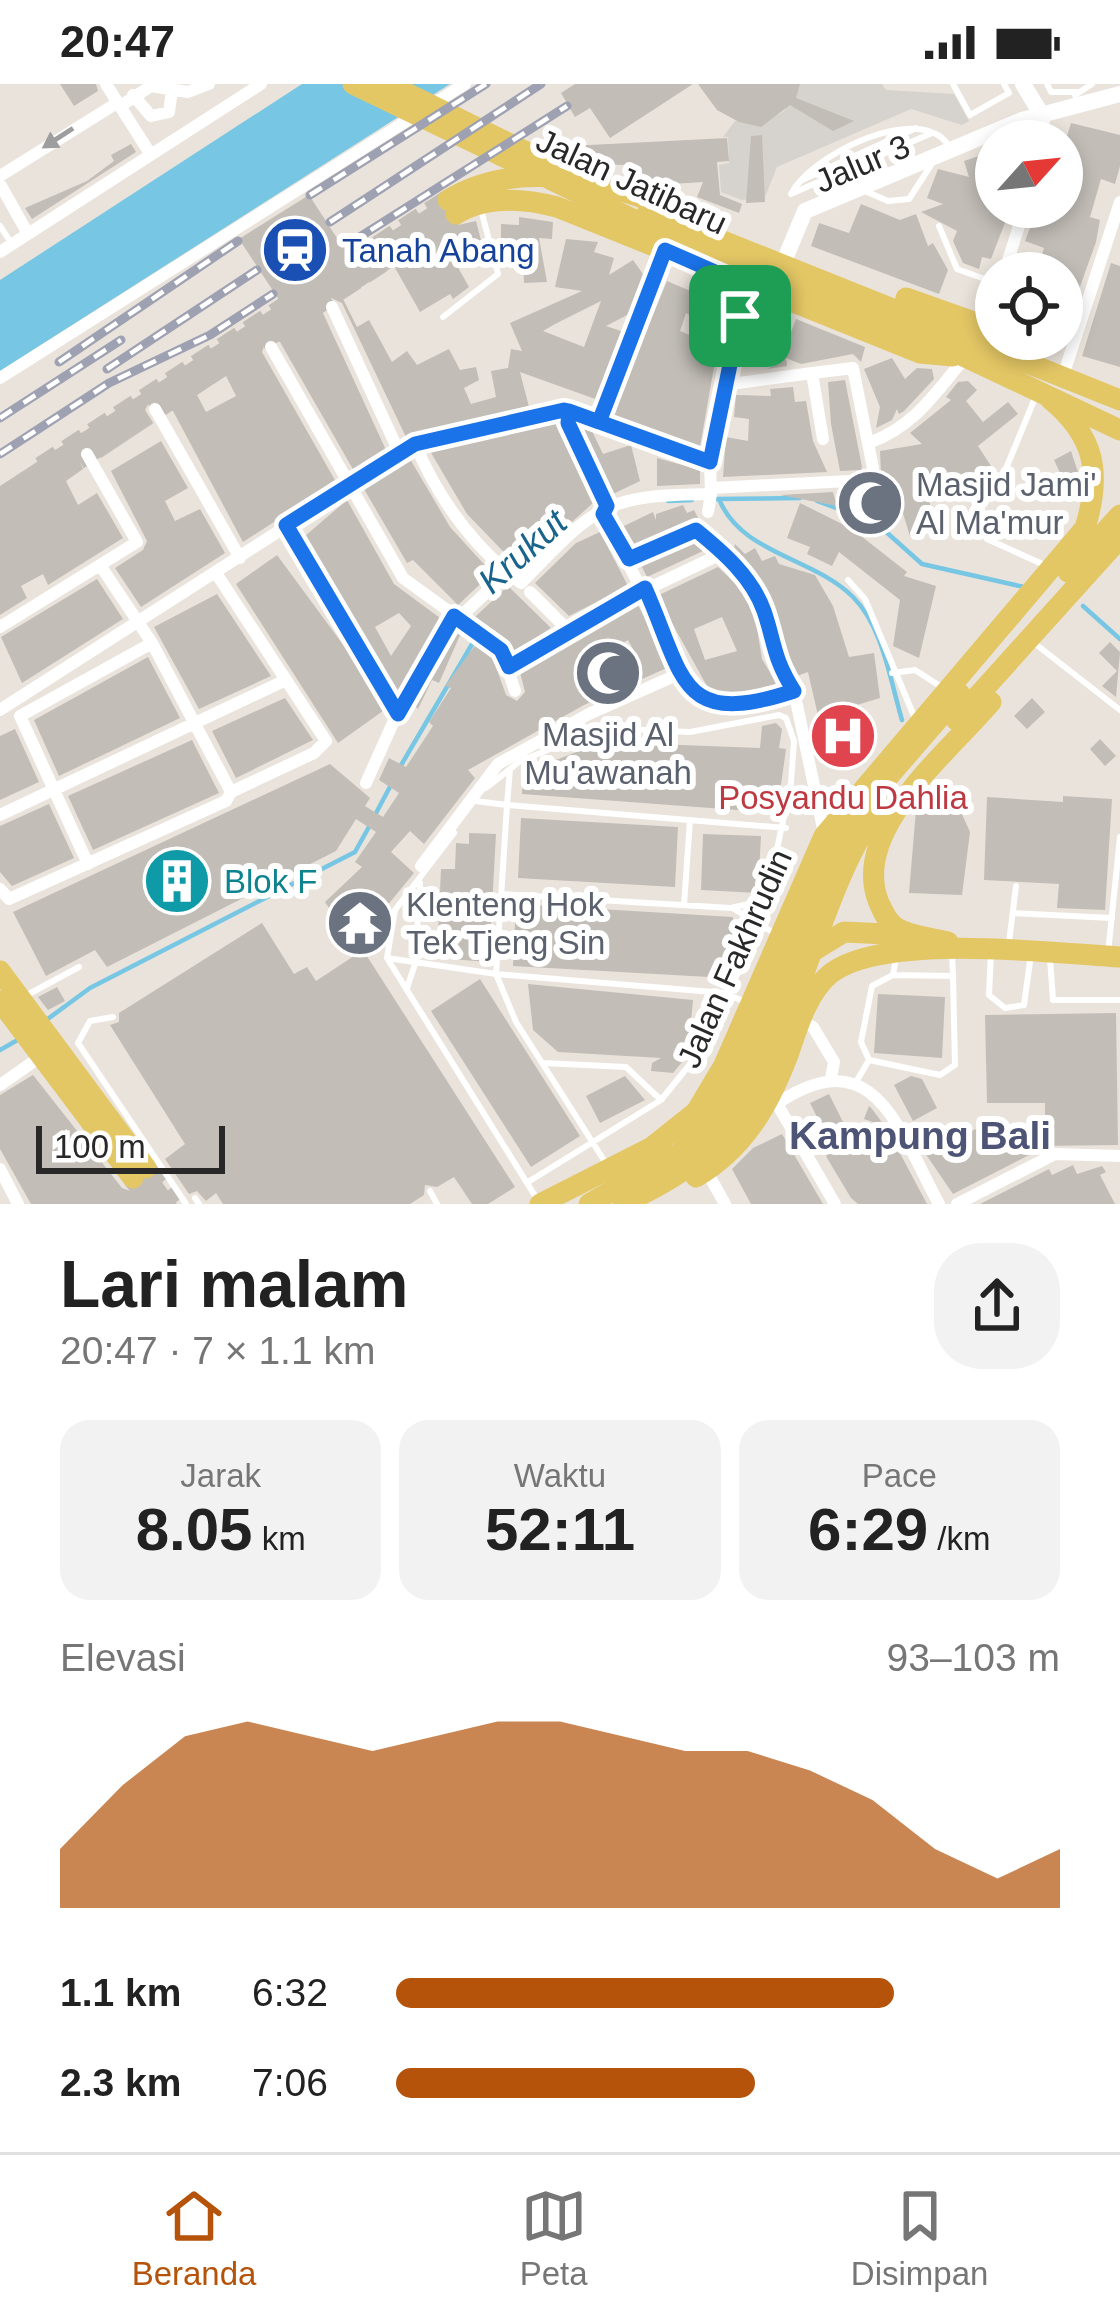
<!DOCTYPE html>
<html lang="id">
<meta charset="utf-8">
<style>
body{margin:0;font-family:Arial,sans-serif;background:#f2f2f2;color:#222;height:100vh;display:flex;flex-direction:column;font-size:45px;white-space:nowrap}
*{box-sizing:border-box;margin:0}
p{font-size:39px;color:#767676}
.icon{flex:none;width:66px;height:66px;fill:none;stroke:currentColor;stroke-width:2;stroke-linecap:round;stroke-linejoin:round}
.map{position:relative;height:1120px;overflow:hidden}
.sheet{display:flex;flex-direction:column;background:#fff;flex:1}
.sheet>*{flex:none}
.needle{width:78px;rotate:63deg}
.tools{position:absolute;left:975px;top:36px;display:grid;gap:24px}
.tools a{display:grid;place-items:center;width:108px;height:108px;border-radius:50%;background:#fff;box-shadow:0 6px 18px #0003;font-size:60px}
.scale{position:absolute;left:36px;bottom:30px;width:189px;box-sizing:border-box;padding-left:12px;border:6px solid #282828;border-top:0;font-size:33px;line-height:42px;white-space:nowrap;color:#282828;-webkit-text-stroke:9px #fff;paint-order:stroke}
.pin{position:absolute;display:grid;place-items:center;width:102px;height:102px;color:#fff;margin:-51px;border-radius:24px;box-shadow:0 6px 18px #0006}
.round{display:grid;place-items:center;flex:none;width:126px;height:126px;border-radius:48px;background:#f2f2f2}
.overview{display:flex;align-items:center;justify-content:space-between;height:204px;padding:0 60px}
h1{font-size:66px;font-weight:600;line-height:90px}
.figures{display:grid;grid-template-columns:repeat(3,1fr);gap:18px;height:204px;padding:12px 60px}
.figures div{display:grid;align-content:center;border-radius:30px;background:#f2f2f2;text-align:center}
.figures b{font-size:60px;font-weight:600}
.figures small{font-size:33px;font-weight:400}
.figures p{font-size:33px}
.chart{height:336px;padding:24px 60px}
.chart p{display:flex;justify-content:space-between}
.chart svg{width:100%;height:216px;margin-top:12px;fill:#b45309;opacity:.7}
ul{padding:0 60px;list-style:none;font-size:39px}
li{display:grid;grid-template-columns:192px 144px 1fr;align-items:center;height:90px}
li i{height:30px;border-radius:15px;background:#b45309}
.status{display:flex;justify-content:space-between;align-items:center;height:84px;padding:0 60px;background:#fff;direction:ltr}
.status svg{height:33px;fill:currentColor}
.tab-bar{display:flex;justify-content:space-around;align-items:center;height:168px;border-top:3px solid #e0e0e0;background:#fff;font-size:33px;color:#767676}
.tab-bar a{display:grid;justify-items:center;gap:6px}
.tab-bar .current{color:#b45309}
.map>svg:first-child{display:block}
.plaza{fill:#d6d2cd}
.water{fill:#76c6e4}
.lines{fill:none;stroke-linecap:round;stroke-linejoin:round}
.stream{stroke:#76c6e4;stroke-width:4.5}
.building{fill:#c2bdb7;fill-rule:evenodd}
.primary-tunnel{stroke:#c2beb7;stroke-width:21;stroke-dasharray:21 10;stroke-linecap:butt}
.service{stroke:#fff;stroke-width:6}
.pedestrian{stroke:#fff;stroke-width:9}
.minor{stroke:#fff;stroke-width:12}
.tertiary{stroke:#fff;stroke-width:16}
.primary{stroke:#e4c765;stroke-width:21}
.rail-casing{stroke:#9ea1b1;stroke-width:9}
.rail{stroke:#fff;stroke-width:4.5;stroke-dasharray:14;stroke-linecap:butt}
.oneway{fill:#9e9e9e}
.route-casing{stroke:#fff;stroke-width:24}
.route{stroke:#1a73e8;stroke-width:15}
.labels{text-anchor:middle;stroke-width:12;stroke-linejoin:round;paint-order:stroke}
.street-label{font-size:33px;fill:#282828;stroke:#fff}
.transit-label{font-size:33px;fill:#164399;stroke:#fff;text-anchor:start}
.worship-label{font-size:33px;fill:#5b616d;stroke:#fff;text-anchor:start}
.health-label{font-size:33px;fill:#be3a42;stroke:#fff}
.culture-label{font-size:33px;fill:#0d838f;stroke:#fff;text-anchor:start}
.water-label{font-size:36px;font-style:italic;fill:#18648c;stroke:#fff}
.quarter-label{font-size:39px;font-weight:bold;fill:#4d5475;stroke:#fff}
</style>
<div class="status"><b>20:47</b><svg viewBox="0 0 49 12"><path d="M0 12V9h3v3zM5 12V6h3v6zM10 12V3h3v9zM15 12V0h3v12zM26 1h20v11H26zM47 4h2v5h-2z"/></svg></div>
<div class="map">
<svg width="1120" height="1120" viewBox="0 0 1120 1120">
<rect width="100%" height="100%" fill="#e9e3db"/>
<path class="plaza" d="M800,0h82l4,6 68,4 15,27 -7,4 -51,-16 -134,58 -12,30 -23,3 -21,-8 -2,-27 10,-2 -1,-26h-5l12,-16 30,1 19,-11z"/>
<path class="water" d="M302,0h148l-450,287v-91z"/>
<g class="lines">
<path class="stream" d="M716,415l84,-1
M719,415c22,55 94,58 134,98 30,30 37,83 49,123
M668,417l24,-1
M817,417l58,21 47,42 102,23
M1083,522l37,33
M400,683l85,-145
M375,731l17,-32
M45,937l45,-33 265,-136 15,-27
M0,966l21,-12"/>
</g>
<path class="building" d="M60,0h36l2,7 -24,15z
M575,0h118l-83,54 -20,-30 -15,9 -14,-24z
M698,0h102l-4,14 58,23 -21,10 -43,-26 -29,22 -22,-5 -22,-12z
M1071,39l49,12v31l-5,18 -14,-5 -11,38 10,3 -4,22 -32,89 -2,-58 -23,-8 5,-17 -19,-7 13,-34h24v-54z
M762,51l3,67 -19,1 5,-67z
M727,54l2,23 -12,1 3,33 22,9 -3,9 -42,-16 6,-15 -46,3 -31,-9 -1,-11 -61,-2 -14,-16z
M131,60l5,8 -104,67 -7,-11 62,-27 27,-20 -3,-6z
M979,72l7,23 10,4v24h15l-20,52 -9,-2 -3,12 -16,-6 -10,-22 4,-10 -36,-19 22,-8 -16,-6 11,-29 31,8 -5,-16z
M309,111l41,63 84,-54 15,23 27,-6 7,27 -27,16 13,23 -16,12 -3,-5 -30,18 -26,-46 -51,33 14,28 12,-7 23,42 15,-11 10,14 32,-16 11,21 16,-3 3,13 -15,8 7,16 25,-7 -5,-26 17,-3 3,-19 11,2 -12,-28 72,-32 -27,-4 11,-48 32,3 -4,10 20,6 -5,17 24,-15 12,17 -14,36 -25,13 18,6 -26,68 -78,-28 9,35 -123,30 -64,-134 -13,-6 -7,14 64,139 -32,21 -74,-129 -13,-5 -5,15 74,130 -93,60 -70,-131 -22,-12 -6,11 7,14 -51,34 -8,-12h-12l-4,9 6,14 -17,12 12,24 19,-12 26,45 -75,47 -5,-11 -22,12 6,12 -27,17v-129l281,-183 -42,-64zM601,217l-17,46 -41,-16 12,-7zM226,292l10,20 -30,16 -9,-17z
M861,120l39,16 16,-6 12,32 5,-3 15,27 -9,24 -128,-48 8,-23 30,10z
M519,133l34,5 -1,17 -13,-1 8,44 -23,1 -1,-26 -22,-1v-32l18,1z
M1111,179l9,3v101l-38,-11z
M667,197l42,18 -3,8 20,4 -5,20 -35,-18 -6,18 21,9 -5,13 19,8 -15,86 -89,-31z
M796,235l69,28 -4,15 -8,-8 -52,10 -15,-6 1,8 -21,3 13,-5z
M892,274l13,21 12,-11 15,1 2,10 -30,32 -5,3 -2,-5 -5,11 -16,8 4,-21 -16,-38z
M845,296l17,87 -1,3 -21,1 -9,-47 -3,-42z
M968,297l9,9 -11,11 17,21 25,-20 10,12 -40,32 13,20 -31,24 -8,-10 -24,18 4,12 -10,3 4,19 -16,4 -14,-45 -14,3 -2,-43 42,-7 -12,-11 41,-33 -5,-3 12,-15z
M793,303l2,15 11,-1 7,40 14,31 -104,5 3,-40 22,4 1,-22 -15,-2 2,-22 35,1 -1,-7z
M558,338l36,80 -74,67 -53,-55 -37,-63z
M581,343l11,4 11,23 28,-9 9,36 -27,13z
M161,357l27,47 -23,13 10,20 25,-12 25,44 -84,54 -26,-39 28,-18 4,-9 -36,-70z
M1071,367l7,21 -15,7 -9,-19z
M657,374l43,12v14l-43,2z
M410,375l40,68 42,46 -34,32 -45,-45 -6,3 -43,-74z
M833,408l4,14 -57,-11z
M843,408h36v22l-34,-7z
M347,416l47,84 46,34 -43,75 -92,-157zM399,529l12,13 -20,30 -16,-29z
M800,419l52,26 55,43 -3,4 32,10 -17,72 -26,-12 7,-46 -61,-48 -7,14 -25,-12 3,-7 -23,-9z
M683,421l4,8 7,-3 5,10 -68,27 -9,-20 31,-15 3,8v-6z
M600,448l28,54 -59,30 -34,-33 41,-40z
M694,458l9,9 -56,26 -6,-12z
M735,460l10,10 10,-6 7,13 13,-5 4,8 36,11 18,31 16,51 25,-4 6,45 -33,10 14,29 -36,9 -17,-74 -11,4 -15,-24 -8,-44 -16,-32 -25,-24z
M277,471l70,95 36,61 -45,32 -102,-159z
M718,483l23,22 14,27 7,43 15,25 -54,12 -15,-8 -51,-92zM722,533l15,34 -32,9 -11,-31z
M97,495l26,40 -101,64 -21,-46z
M508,502l43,42 -38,24 -6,-12 -32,-23z
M217,510l54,82 -72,33 -45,-82z
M638,521l31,62 -85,38 -116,65 7,8 -51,66 -14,-13 -19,21 23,21 -42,51 -6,-5 -20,14 -21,-31 37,-35 -7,-5 21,-30 -20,-13 -20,32 -229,116 -12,-17 -49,26 -33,-64 317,-148 40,34 -5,8 18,11 16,-24 -20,-13 10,-22 17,9 27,-41 -4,-4 22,-34 -6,-2 31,-42 16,12 14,39 11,6 8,-9 -5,-20 67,-43zM628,556l10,18 -21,10 -8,-17z
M457,546l4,3 -22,50 -7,-3 -14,29 -4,-4z
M1110,558l10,10 -4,45 -14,-11 15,-15 -18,-18z
M148,573l32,61 -121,58 -25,-56z
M285,614l28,42 -77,38 -24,-47z
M1032,614l13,14 -18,17 -13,-13z
M776,639l6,6 -3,19 7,1 -9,64 -255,-19 1,-21 79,-31 158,6 2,-22z
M15,645l24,53 -39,18v-64z
M1100,655l16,17 -11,10 -15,-17z
M192,656l27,53 -126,57 -25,-54z
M1063,712l49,3 -7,111 -48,-2 2,-24 -75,-4 3,-83 76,5z
M49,720l25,54 -62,28 -12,-14v-46z
M916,726l45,2 9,20 -8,63 -53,-2z
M521,734l157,9 -3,60 -157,-9z
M469,749l27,1 -7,128 -52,-4 4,-89h14l1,-26 13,1z
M703,750l58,2 -3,57 -57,-3z
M516,820l217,13 -1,50 -5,11 -214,-12z
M262,839l32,51 13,-7 9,14 47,-31 152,237 -27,17h-16l-18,-27 -17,10 -12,-2 -1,10 -14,9h-187l-7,-11 -10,8 -9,-10 -8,3 -24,-35 20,-15 -75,-119 9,-3v-9z
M480,895l100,157 -49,31 -100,-156z
M528,900l165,16 -5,55 -15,18 -22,-2 1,-8 9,-5 -103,-6 -25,-22z
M57,903l8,14 -17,9 -10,-13z
M878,910l67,3 -3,61 -68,-5z
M1116,929l2,132 -81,1 2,4 -86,44 -28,-41 68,-32 13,24 11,-6 5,10 23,-14v-32h-58l-2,-88z
M33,991l89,113 14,5 22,-17 19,28h-146l-31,-55v-54z
M625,992l20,24 -45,23 -14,-27z
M911,992l11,3 15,29 -24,13 -19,-36z
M829,1010l26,52 3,-9 23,-12 -17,-6 5,-13 3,3 15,20 40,75h-69l-7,-6 -24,-40 -5,-16 6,-3 -18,-36z
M782,1050l41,70h-72l-19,-35 21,-21z
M1073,1081l4,9 25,-8 4,6 -6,3 15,29h-135l69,-35 3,6z"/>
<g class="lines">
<path class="primary-tunnel" d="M41,383l407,-267
M0,426l456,-296
M146,1084l28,36
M133,1094l20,26"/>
<path class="service" d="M953,0l17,31 39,-22 -5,-9
M1047,0l4,8h25
M1075,11l17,-11
M802,96l114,-52
M865,107l23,10 21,-2 22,-34
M793,109l139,-60
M791,110c19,-38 128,-94 158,-48
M0,142l12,18
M939,142l18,43 39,14
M443,233l55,-43 -18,-68
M989,407l16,-20 30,-73
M987,455l62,28
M848,496l17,19 51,122
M1038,562l82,64
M892,589l23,-3 28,18
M510,685l-3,36 279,23
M486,704l33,-26 80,-34 91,4 89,-17 7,3 8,23 -3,42 -30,142 -62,128 -38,47 -133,82
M475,717l32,4 -11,169 20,48 91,143
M501,810l230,14 34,-8
M684,821l6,-85
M734,825l40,24
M1013,829l99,5
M1009,858l7,-56
M991,867l-2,44 16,13 19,-3 7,-51
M1108,869l12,-116
M387,874l8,-48 59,-77
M387,874l109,16 229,19 20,9
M387,874l150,241
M896,874l-3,17 60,1 -1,-24
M1050,874l3,42h67
M893,891l-21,11 -11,56 8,18 71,15 15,-10 -2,-89
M407,904l8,-24 5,-81
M27,911l52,-28
M113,933l-23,4 -12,22 108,161
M543,979l83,4 35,33
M856,998l13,-22
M430,1107l7,13
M195,1114l4,6"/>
<path class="pedestrian" d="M599,338l66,-172"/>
<path class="minor" d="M106,0l45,71
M133,11l18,21 18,-4 3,-22
M122,21l29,-19 37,6 21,-8
M1043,33l2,24
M0,92l117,-73
M0,100l28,50
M0,168l261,-168
M1004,189l21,-66
M332,223l67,145
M985,242l11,-30
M271,263l132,231 98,71 14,42
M1063,292l57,-174
M0,294l465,-294
M724,301l88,-12 11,66
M155,325l85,149
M569,327l-1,14 39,80
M869,359c45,-17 64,-47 94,-83
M415,360c24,56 57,102 106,139 75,-77 81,-88 190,-89l-1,-32 37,-176
M711,404l158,-8 4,-12 -20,-100 -41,5
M601,426l93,183 28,14 72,-16
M708,428l3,-18
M286,441l111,189
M629,475l67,-29 54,53 15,30 7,43 22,35 30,142
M216,489l110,168 -12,12 -83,39
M530,508l38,38
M459,534l48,-45
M0,543l100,-62
M509,583l73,-47 141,-67
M0,626l415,-266 149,-34 146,52
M366,699l31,-69 56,-97
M0,731l286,-135
M88,780l-68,-148 132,-73
M421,782l77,-102 91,-50 92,-41
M0,805l9,10 217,-98 5,-9 -79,-149 -52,-78 37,-23 -50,-88
M801,937l12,6 21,35 -3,16
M0,1001l40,-28
M776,1018l59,102
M778,1019c97,-65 121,28 161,101
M0,1085l18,35
M706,1086l19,34
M957,1120l98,-50 65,2"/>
<path class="tertiary" d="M1023,0l20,33
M787,170l18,-43 217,-91 98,-26"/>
<path class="primary" d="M353,0l333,161 237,92 197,93
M388,0l161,79
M448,116c70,-42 152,-20 222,8
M648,127l472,189
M456,130c31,-19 67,-16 101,-7l363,146 33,3
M906,214l90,32
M1068,488l52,-57
M956,636l164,-182
M948,858c-17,-4 -40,-6 -54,-16 -8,-6 -11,-15 -15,-23 -30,-72 69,-150 112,-201
M813,867l31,-19 63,3
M0,887l146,197
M0,917l133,177
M696,1093c48,-28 73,-72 92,-122 9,-26 19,-62 42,-81 53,-42 223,-21 290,-17
M540,1120l112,-57 44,-35 28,-47 100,-229 261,-308c17,-55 10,-92 -35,-129
M589,1120l90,-51 36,-34 30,-52 112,-254 103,-119
M623,1120c24,-12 50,-25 72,-42 94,-69 113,-255 181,-350"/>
<defs>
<path id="rail" d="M310,111l176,-111
M330,138l211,-138
M347,161l220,-139
M59,278l179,-121
M107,285l150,-99
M0,334l121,-78
M0,370l109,-71 101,-48 63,-41"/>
</defs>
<use href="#rail" class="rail-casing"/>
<use href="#rail" class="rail"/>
</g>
<defs><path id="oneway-solid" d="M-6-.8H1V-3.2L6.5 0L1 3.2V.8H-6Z" transform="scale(3)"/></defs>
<use class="oneway" href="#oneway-solid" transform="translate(58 54) rotate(147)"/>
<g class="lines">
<defs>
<path id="route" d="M740,232l-30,146 -141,-51 -5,-1 -149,34 -129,81 112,189 56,-98 47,34 8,17 136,-79c40,90 33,141 149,103 -21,-33 -19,-48 -30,-80 -12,-34 -41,-59 -68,-81l-67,29 -26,-45 4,-8 -39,-83 1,-12 30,11 66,-172 82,36 -7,30"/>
</defs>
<use href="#route" class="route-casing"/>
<use href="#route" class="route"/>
</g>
<defs>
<symbol id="station-disc" viewBox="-11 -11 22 22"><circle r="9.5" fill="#1a4fb4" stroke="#fff"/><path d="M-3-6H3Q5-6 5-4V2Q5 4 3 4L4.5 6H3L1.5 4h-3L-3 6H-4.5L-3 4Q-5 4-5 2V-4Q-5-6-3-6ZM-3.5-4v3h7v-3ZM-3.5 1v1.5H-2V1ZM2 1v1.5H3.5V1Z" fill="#fff"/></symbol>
<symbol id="mosque-disc" viewBox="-11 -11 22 22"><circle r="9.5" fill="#6b7280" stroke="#fff"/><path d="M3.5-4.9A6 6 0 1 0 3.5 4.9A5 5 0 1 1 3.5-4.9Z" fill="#fff"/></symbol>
<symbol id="hospital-disc" viewBox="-11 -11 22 22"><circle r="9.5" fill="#e0444e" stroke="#fff"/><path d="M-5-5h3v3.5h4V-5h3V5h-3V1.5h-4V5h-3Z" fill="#fff"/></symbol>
<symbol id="building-disc" viewBox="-11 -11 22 22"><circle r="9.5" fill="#0f9aa8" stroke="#fff"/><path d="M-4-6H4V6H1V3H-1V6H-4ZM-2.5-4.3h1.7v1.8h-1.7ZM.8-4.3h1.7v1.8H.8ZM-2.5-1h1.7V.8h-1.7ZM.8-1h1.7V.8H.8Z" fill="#fff"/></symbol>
<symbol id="temple-disc" viewBox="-11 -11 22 22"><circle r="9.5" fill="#6b7280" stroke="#fff"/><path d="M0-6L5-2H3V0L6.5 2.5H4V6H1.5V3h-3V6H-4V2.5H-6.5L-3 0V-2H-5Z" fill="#fff"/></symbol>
</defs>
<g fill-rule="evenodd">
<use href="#station-disc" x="257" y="128" width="76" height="76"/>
<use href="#mosque-disc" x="832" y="381" width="76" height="76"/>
<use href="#mosque-disc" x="570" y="551" width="76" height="76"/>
<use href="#hospital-disc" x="805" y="614" width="76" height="76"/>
<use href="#building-disc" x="139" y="759" width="76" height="76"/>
<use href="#temple-disc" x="322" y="801" width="76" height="76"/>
</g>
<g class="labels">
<g class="street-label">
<text transform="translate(862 79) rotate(-23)" y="12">Jalur 3</text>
<text transform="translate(632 97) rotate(25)" y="12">Jalan Jatibaru</text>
<text transform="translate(734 874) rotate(-66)" y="12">Jalan Fakhrudin</text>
</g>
<g class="transit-label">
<text x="342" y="178">Tanah Abang</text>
</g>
<g class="worship-label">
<text x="916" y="412">Masjid Jami'<tspan x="916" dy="38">Al Ma'mur</tspan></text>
<text x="608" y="662" text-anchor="middle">Masjid Al<tspan x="608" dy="38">Mu'awanah</tspan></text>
<text x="406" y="832">Klenteng Hok<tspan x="406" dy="38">Tek Tjeng Sin</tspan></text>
</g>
<g class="health-label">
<text x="843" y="725">Posyandu Dahlia</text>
</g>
<g class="culture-label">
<text x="224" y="809">Blok F</text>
</g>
<g class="water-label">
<text transform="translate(522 467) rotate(-42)" y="13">Krukut</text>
</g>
<g class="quarter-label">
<text x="920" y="1065">Kampung Bali</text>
</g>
</g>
</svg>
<div class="tools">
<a><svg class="needle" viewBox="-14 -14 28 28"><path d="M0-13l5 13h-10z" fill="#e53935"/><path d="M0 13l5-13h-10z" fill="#767676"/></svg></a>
<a><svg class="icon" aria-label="locate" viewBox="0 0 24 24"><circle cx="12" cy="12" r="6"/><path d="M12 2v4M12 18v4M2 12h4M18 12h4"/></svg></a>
</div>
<div class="scale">100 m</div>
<div class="pin" style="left:740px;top:232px;background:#1e9e55"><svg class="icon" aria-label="arrive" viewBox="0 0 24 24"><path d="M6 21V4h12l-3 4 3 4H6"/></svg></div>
</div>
<section class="sheet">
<div class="overview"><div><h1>Lari malam</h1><p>20:47 · 7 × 1.1 km</p></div><a class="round"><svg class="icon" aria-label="share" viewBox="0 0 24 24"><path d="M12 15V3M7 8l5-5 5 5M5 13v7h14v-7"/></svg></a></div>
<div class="figures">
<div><p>Jarak</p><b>8.05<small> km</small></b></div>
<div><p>Waktu</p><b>52:11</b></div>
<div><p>Pace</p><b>6:29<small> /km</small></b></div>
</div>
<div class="chart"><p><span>Elevasi</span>93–103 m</p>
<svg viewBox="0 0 160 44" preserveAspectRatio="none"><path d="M0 44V32L10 19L20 9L30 6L40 9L50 12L60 9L70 6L80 6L90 9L100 12L110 12L120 16L130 22L140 32L150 38L160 32V44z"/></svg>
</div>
<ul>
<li><b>1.1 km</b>6:32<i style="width:75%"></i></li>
<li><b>2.3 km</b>7:06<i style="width:54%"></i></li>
</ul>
</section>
<nav class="tab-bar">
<a class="current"><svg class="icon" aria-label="home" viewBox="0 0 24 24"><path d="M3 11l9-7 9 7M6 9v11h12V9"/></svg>Beranda</a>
<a><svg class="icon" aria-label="map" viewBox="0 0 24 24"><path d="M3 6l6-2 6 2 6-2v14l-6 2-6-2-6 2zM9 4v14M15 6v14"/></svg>Peta</a>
<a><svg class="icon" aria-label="saved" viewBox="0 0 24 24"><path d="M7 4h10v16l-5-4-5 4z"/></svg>Disimpan</a>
</nav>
